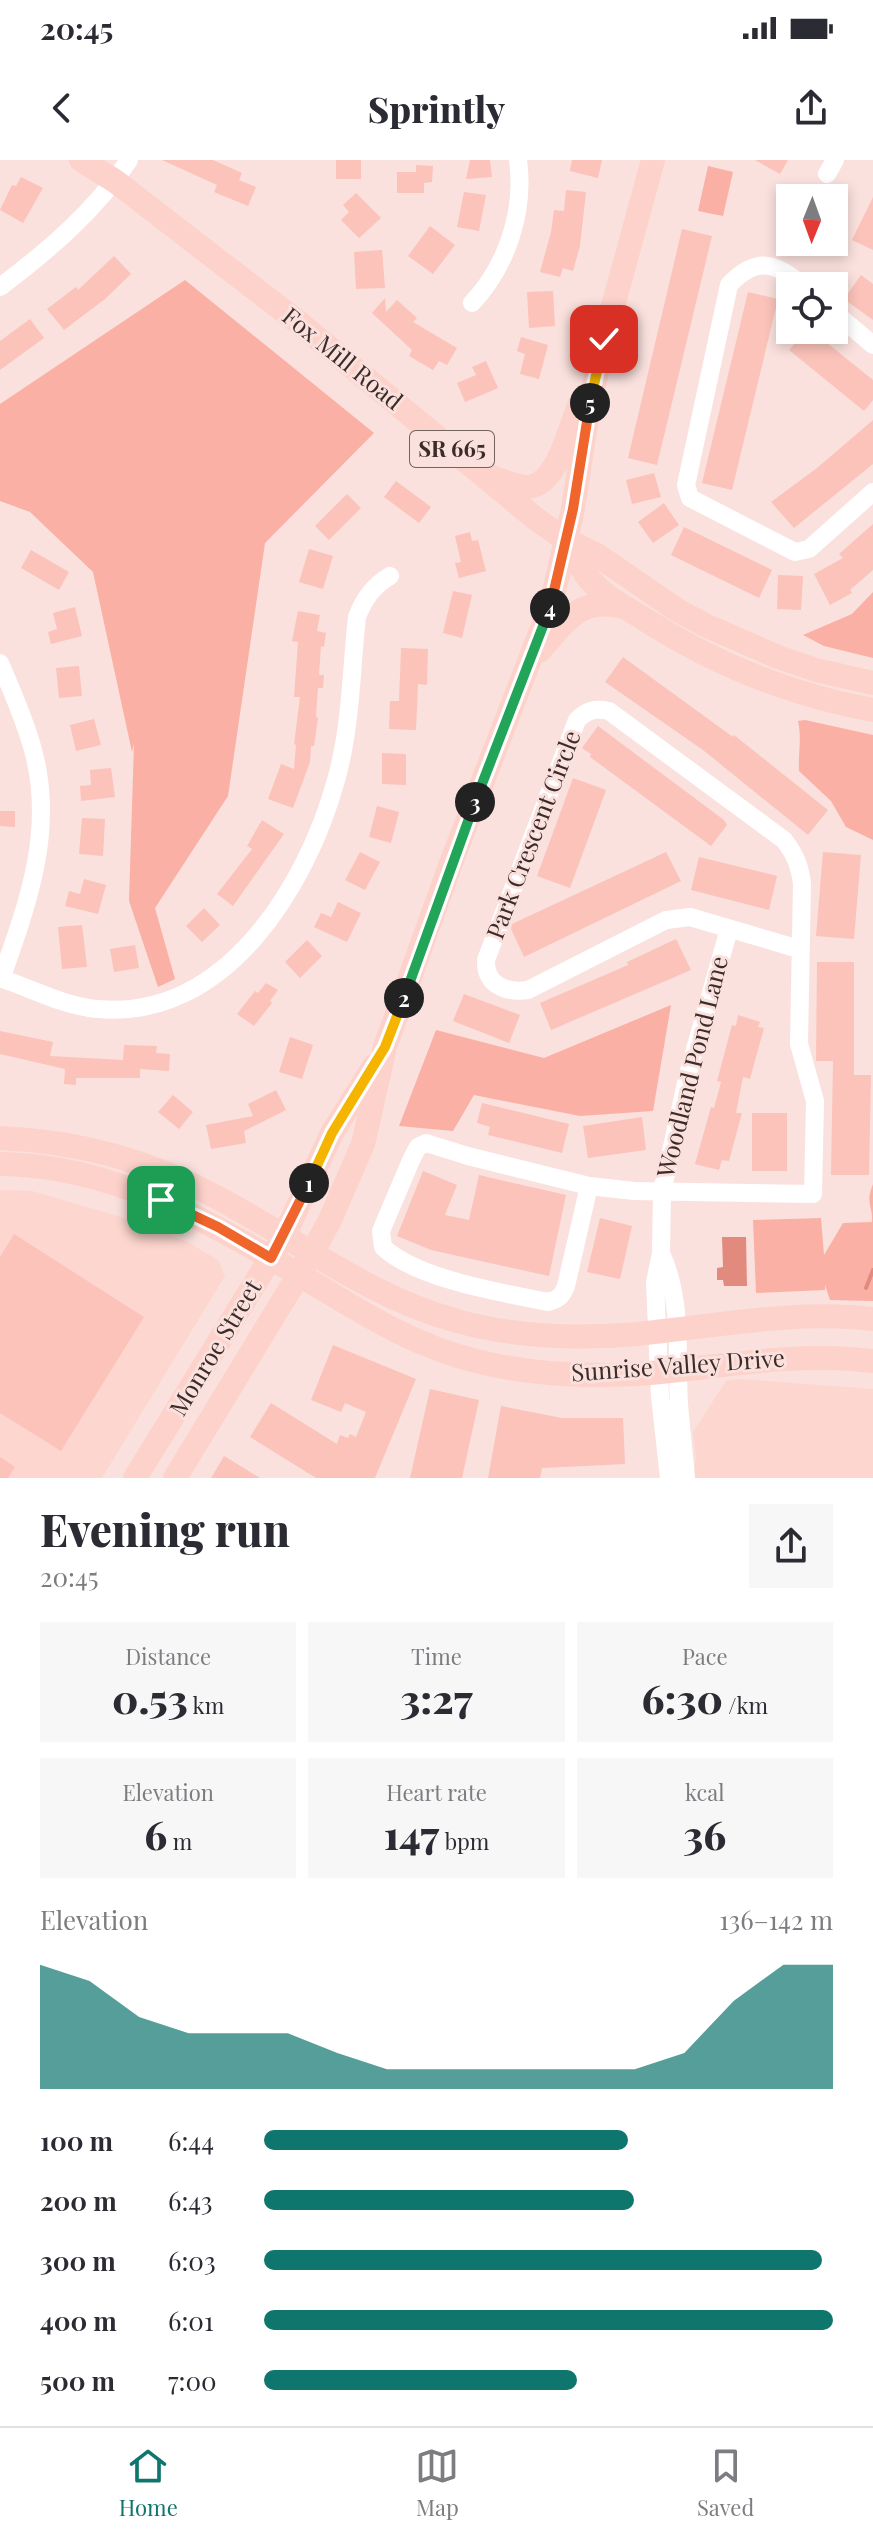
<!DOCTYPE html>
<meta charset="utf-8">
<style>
body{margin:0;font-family:"Playfair Display",serif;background:#f7f7f7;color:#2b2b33;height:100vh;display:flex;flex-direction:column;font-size:30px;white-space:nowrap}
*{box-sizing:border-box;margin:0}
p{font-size:26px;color:#7c7c81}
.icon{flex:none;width:44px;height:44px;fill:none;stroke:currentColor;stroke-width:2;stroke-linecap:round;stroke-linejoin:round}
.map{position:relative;height:1318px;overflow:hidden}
.details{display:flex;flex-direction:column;background:#fff;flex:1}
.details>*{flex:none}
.needle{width:52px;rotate:181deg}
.fabs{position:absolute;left:776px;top:24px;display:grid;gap:16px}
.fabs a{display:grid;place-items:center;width:72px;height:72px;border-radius:0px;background:#fff;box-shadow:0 4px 12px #0003;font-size:40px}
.pin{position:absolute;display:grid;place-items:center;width:68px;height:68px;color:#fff;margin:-34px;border-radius:16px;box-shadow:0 4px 12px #0006}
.km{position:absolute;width:40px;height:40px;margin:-20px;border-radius:50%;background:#222;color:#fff;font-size:22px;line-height:40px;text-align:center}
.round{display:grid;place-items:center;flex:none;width:84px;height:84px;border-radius:0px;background:#f7f7f7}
.headline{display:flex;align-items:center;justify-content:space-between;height:136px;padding:0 40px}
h1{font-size:44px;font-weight:800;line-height:60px}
.stats{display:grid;grid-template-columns:repeat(3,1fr);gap:12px;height:136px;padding:8px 40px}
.stats div{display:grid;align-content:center;border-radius:0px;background:#f7f7f7;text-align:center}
.stats b{font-size:40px;font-weight:800}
.stats small{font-size:22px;font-weight:400}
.stats p{font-size:22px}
.chart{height:224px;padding:16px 40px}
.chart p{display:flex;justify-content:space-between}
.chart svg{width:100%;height:144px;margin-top:8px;fill:#0f766e;opacity:.7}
ul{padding:0 40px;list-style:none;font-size:26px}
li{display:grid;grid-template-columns:128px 96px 1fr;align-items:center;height:60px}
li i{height:20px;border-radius:10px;background:#0f766e}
.status{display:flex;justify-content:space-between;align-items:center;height:56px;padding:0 40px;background:#fff;direction:ltr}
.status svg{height:22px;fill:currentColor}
header{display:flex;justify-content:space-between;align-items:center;height:104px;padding:0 40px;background:#fff;font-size:36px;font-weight:800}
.tab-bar{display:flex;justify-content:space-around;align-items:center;height:112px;border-top:2px solid #e1e1e2;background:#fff;font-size:22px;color:#7c7c81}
.tab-bar a{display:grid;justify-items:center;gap:4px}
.tab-bar .current{color:#0f766e}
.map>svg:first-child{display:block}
.built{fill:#fdd6cf}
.green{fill:#fab0a5}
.water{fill:#e38a7e}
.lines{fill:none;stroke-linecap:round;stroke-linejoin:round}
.stream{stroke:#e38a7e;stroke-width:4}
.building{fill:#fbc3ba}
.minor{stroke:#fff;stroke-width:18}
.major{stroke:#fdd2cb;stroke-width:24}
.split-1-casing{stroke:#fff;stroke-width:16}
.split-2-casing{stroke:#fff;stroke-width:16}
.split-3-casing{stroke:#fff;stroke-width:16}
.split-4-casing{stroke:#fff;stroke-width:16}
.split-5-casing{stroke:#fff;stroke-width:16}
.split-6-casing{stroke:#fff;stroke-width:16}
.split-1{stroke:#f0652b;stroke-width:10}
.split-2{stroke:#f5b400;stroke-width:10}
.split-3{stroke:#22a559;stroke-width:10}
.split-4{stroke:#22a559;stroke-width:10}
.split-5{stroke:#f0652b;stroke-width:10}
.split-6{stroke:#f5b400;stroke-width:10}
.labels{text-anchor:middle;stroke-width:6;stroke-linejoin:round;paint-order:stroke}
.shield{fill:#fae1dd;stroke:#74625f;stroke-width:2}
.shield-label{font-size:22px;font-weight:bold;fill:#3b2c29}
.street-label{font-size:24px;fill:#3b2c29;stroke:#fae1dd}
</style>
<div class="status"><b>20:45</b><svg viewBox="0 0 49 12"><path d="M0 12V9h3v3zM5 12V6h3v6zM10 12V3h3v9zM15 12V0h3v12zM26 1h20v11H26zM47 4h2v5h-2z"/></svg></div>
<header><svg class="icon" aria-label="back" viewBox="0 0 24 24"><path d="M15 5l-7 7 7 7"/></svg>Sprintly<svg class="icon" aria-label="share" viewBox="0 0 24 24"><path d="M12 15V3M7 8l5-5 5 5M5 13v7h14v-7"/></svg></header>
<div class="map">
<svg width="873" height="1318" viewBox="0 0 873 1318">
<rect width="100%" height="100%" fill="#fae1dd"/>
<path class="built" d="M0,1030l32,1 86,25 70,26 30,18 7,16 -123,202h-102z
M740,1219l133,10v89h-180l3,-20 -3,-26 33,-51z"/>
<path class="green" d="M708,6l25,6 -10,44 -25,-5z
M185,120l189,153 -109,110 -37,253 -73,112 20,71 -17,8 -29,-86 5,-158 -2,9 -39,-180 -63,-60 -30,-11v-97z
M873,432v66l-49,-12 -21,-11 49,-21z
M805,560l68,15v105l-27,-13 -15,-26 -32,-30c-1,-18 3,-33 -1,-50z
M671,845l-18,106 -73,5 -106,-21 -21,36 -54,-5 37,-96 108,28z
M873,1024v117l-43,-1 -5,-15v5l-69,3 -3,-73 68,-2 3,37 19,-32 29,-1c1,-17 -7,-18 1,-38z"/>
<path class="water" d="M722,1077h24l1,49h-23l-1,-6h-6v-12l6,-1z"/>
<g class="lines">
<path class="stream" d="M866,1128l7,-18"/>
</g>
<path class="building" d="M162,0h51l29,13 -3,7 17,7 -8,19 -34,-14 3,-7z
M336,0h25v19h-25z
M470,0h20l2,17 -26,2z
M572,0h30l-4,18 -28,-7z
M755,0h33l-8,14z
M416,5l17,1 -1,16 -8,1v10h-27v-21h19z
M21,17l22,11 -20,35 -23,-13 12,-25 4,1z
M566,30l20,2 -6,54 -7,25 -10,-3 -3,9 -20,-5 11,-40 3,-22 10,1z
M464,32l22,3 -7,36 -22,-4z
M356,33l25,25 -22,20 -18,-18 8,-8 -6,-7z
M873,37v53l-21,-10z
M430,66l25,19 -22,29 -25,-18z
M682,69l30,7 -55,229 -29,-7z
M382,90l3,38 -29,1 -2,-37z
M114,96l17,18 -26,25 -41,31 -17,-21 29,-22 2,3z
M861,115l12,9v36l-29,-21z
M553,131l2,35 -26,2 -2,-36z
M748,132l30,7 -46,191 -30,-7z
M385,138l1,14 11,-12 20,18 -4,4 44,26 -10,17 -8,-4 -6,9 -24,-14 3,-6 -40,-37z
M30,159l14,19 -44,32v-29z
M807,170h4l62,50v20l-9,11 -75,-61z
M521,177l27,8 -9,34 -19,-5 5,-20 -8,-3z
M486,201l12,27 -33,14 -8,-19 19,-8 -4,-8z
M873,260v44l-79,64 -23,-26 46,-34z
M654,313l7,24 -29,7 -6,-24z
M396,321l35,26 -12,16 -35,-26z
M347,334l14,14 -32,32 -14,-14z
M664,343l15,22 -26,18 -15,-21z
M873,364v46l-23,20 2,3 -22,12 -16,-31 29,-16 -4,-4z
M684,367l88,43 -13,28 -88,-43z
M470,372l2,9 6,-1 8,31 -27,7 -4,-15 6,-1 -6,-26z
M309,389l24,7 -10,33 -24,-7z
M31,390l38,22 -10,18 -38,-22z
M778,415l25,1 -2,34 -24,-1z
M453,431l19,4 -10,43 -19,-5z
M75,447l7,29 -31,8 -3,-12 9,-3 -4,-16z
M298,451l22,4 -3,16 9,2 -2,14 -3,-1 -2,29h5l-1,13h-5l-2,29 2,1 -4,28h-3l-1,16 -17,46 -25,-9 13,-35 13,5 2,-24 -2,-1 6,-47h-6l4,-55 -6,-1z
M401,488l27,1 -1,36 -9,-1 -2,46 -27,-1 1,-28h9z
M623,497l110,80 1,-2 94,75 -20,25 -105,-85 -98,-68z
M79,506l3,30 -23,2 -3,-30z
M94,559l7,26 -25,6 -6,-26z
M598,566l126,94 3,5 -16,21 -121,-89 1,-3 -9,-6z
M382,593l24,1v31l-24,-1z
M111,608l4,29 -34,4 -1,-15 11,-1 -1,-15z
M573,618l33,12 -36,98 -33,-12z
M377,646l22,6 -8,31 -22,-6z
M0,651h15v16l-15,-1z
M82,658l23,1 -2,37 -24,-2z
M262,660l22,14 -51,72 -16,-12 35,-45 -5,-3z
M360,692l20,10 -15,28 -20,-10z
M666,692l15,29 -157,76 -13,-28 1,-5z
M823,692l38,3 -7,84 -38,-3z
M699,697l78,19 -8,34 -78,-20z
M84,719l22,6 -8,29 -33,-8 4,-15 11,3z
M338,742l23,11 -14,29 -33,-15 7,-14 10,4z
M204,748l16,17 -18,17 -16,-16z
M82,765l5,42 -25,2 -4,-42z
M676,779l15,31 -140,60 -11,-27 88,-38 -1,-3z
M307,780l15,16 -22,22 -15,-16z
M135,785l4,23 -25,4 -4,-23z
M817,802h37v113h17l-2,100h-38l2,-114h-17z
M266,823l12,7 -8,11 2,2 -18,23 -17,-12 18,-23 3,2z
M464,834l56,21 -11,28 -56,-22z
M738,855l22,7 -2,5 6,1 -14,51 -7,-2 -7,36h6l-13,48 -7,-1 -3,10 -24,-6 16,-57 3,1 7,-26 -4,-1 15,-56 4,1z
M0,871l53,11 -3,14 73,4 1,-15 33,1 -1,7 14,1 -1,17 -29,-2v9h-64v7l-12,-1 1,-15 -65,-15z
M290,877l23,8 -11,34 -23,-7z
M276,930l10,20 -42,21 2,12 -35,6 -5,-24 47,-9 -5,-12z
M173,935l20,17 -14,17 -21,-17z
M482,943l87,21 -7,29 -74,-18 2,-8 -13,-4z
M752,953h35v58h-35z
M642,957l4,33 -58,8 -5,-32z
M423,1011l34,14 -12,30 24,5 10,-45 87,20 -17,81 -118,-26 -34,-14z
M600,1058l32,8 -12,53 -33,-7z
M14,1074l130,83 -83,134 -61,-38v-156z
M333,1185l83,34 -41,99h-59l-66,-41 21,-34 66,41 3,-9 8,3 2,-4 6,3 10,-25 -21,-9 -4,9 -30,-12z
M430,1229l49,11 -17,78h-52z
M501,1246l61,12h61l2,46 -83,4 -2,10h-52z
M224,1296l36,22h-49z
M0,1297l15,10 -7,11h-8z"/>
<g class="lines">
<path class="minor" d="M827,14l8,-14
M803,126c-27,-24 -47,-30 -74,-1l-43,200 4,13 105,54 14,-3 64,-57
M0,127c48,-36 96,-77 129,-127
M472,143c35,-37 53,-92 46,-143
M834,152l39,33
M0,503c12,28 25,57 33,87 22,80 -5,153 -32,229
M0,818c33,11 63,28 98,31 127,12 209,-123 238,-229 15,-52 15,-109 21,-163 7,-18 16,-31 33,-41
M426,983l42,13 121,30 -23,100c-4,10 -7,13 -18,16 -45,-9 -132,-23 -165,-55l-2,-16 31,-73 6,-11z
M589,1026l45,5 179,3 2,-93 -16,-57 3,-160c-2,-18 -7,-30 -18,-44l-175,-129c-14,-3 -22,-1 -32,9l-91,240c-1,25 20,33 42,30l138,-70 24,-3 109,32
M661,1093c22,48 15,100 18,151 2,25 5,50 7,74
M669,1318l-9,-82 -5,-114 6,-29 1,-61 26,-118 41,-145"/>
<path class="major" d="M81,0l34,21 183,141 238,197 30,21 31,15 80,55 30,16 71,31 38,13 57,13
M492,317c11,4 24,10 36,10 29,-2 42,-59 51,-82
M566,380c8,14 15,31 26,42 13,15 33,25 49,35 71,46 149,78 232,93
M539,491c27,-29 40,-55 84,-44
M0,978c77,3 153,24 220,61 79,42 149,98 237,122 57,16 121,18 180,13 79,-8 157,-24 236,-15
M0,1004c121,1 223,66 323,125 49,30 96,58 153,72 52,13 108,16 162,13 78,-6 156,-23 235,-13
M135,1318l149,-242 48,-103 42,-67
M175,1318l137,-225 18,-33 33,-76 22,-97 66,-184 100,-258 22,-96 14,-91 17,-79 49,-179"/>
</g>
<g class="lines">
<defs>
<path id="split-1" d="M161,1040l57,27 53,31 38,-75"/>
<path id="split-2" d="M309,1023l23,-50 53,-86 19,-49"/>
<path id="split-3" d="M404,838l71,-196"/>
<path id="split-4" d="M475,642l75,-194"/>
<path id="split-5" d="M550,448l23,-99 17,-106"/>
<path id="split-6" d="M590,243l14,-64"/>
</defs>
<use href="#split-1" class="split-1-casing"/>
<use href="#split-2" class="split-2-casing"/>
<use href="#split-3" class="split-3-casing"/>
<use href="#split-4" class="split-4-casing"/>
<use href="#split-5" class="split-5-casing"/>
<use href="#split-6" class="split-6-casing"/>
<use href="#split-1" class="split-1"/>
<use href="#split-2" class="split-2"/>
<use href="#split-3" class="split-3"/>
<use href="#split-4" class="split-4"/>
<use href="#split-5" class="split-5"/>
<use href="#split-6" class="split-6"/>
</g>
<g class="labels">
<rect class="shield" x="410" y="271" width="84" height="36" rx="6"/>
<g class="shield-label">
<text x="452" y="297">SR 665</text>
</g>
<g class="street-label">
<text transform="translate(342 199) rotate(39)" y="8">Fox Mill Road</text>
<text transform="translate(534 675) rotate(-69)" y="8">Park Crescent Circle</text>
<text transform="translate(693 907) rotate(-76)" y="8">Woodland Pond Lane</text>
<text transform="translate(216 1188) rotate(-59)" y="8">Monroe Street</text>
<text transform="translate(678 1206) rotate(-4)" y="8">Sunrise Valley Drive</text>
</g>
</g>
</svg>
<div class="fabs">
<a><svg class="needle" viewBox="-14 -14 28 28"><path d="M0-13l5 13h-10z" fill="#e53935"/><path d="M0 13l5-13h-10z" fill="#7c7c81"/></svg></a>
<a><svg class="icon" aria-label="locate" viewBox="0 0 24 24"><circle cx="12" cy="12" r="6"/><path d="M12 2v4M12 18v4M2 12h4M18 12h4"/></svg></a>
</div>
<div class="pin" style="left:161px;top:1040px;background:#1e9e55"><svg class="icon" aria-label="arrive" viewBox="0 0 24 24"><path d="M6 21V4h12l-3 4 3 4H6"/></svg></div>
<div class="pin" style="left:604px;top:179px;background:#d93025"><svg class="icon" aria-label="check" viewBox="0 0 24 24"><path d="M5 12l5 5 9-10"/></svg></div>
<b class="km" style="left:309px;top:1023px">1</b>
<b class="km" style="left:404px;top:838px">2</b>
<b class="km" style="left:475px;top:642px">3</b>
<b class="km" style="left:550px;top:448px">4</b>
<b class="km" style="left:590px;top:243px">5</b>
</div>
<section class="details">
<div class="headline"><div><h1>Evening run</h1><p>20:45</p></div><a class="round"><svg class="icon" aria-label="share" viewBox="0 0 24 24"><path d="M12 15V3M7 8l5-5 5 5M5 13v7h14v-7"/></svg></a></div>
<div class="stats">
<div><p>Distance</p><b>0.53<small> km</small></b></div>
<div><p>Time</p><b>3:27</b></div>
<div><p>Pace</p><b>6:30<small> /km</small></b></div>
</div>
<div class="stats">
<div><p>Elevation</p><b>6<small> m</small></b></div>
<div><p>Heart rate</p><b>147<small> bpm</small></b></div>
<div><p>kcal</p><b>36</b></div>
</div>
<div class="chart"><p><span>Elevation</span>136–142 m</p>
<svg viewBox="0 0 160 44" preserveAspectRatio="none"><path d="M0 44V6L10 11L20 22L30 27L40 27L50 27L60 33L70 38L80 38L90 38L100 38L110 38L120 38L130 33L140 17L150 6L160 6V44z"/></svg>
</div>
<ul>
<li><b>100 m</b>6:44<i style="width:64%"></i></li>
<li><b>200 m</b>6:43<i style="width:65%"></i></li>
<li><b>300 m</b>6:03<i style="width:98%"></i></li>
<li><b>400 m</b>6:01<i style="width:100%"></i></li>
<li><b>500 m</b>7:00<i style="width:55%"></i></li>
</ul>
</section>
<nav class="tab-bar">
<a class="current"><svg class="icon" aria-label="home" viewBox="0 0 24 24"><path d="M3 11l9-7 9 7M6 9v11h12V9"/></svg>Home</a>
<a><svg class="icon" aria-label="map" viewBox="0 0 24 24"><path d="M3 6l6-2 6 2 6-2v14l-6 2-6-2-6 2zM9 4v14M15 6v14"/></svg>Map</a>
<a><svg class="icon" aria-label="saved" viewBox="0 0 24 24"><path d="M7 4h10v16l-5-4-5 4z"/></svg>Saved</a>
</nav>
